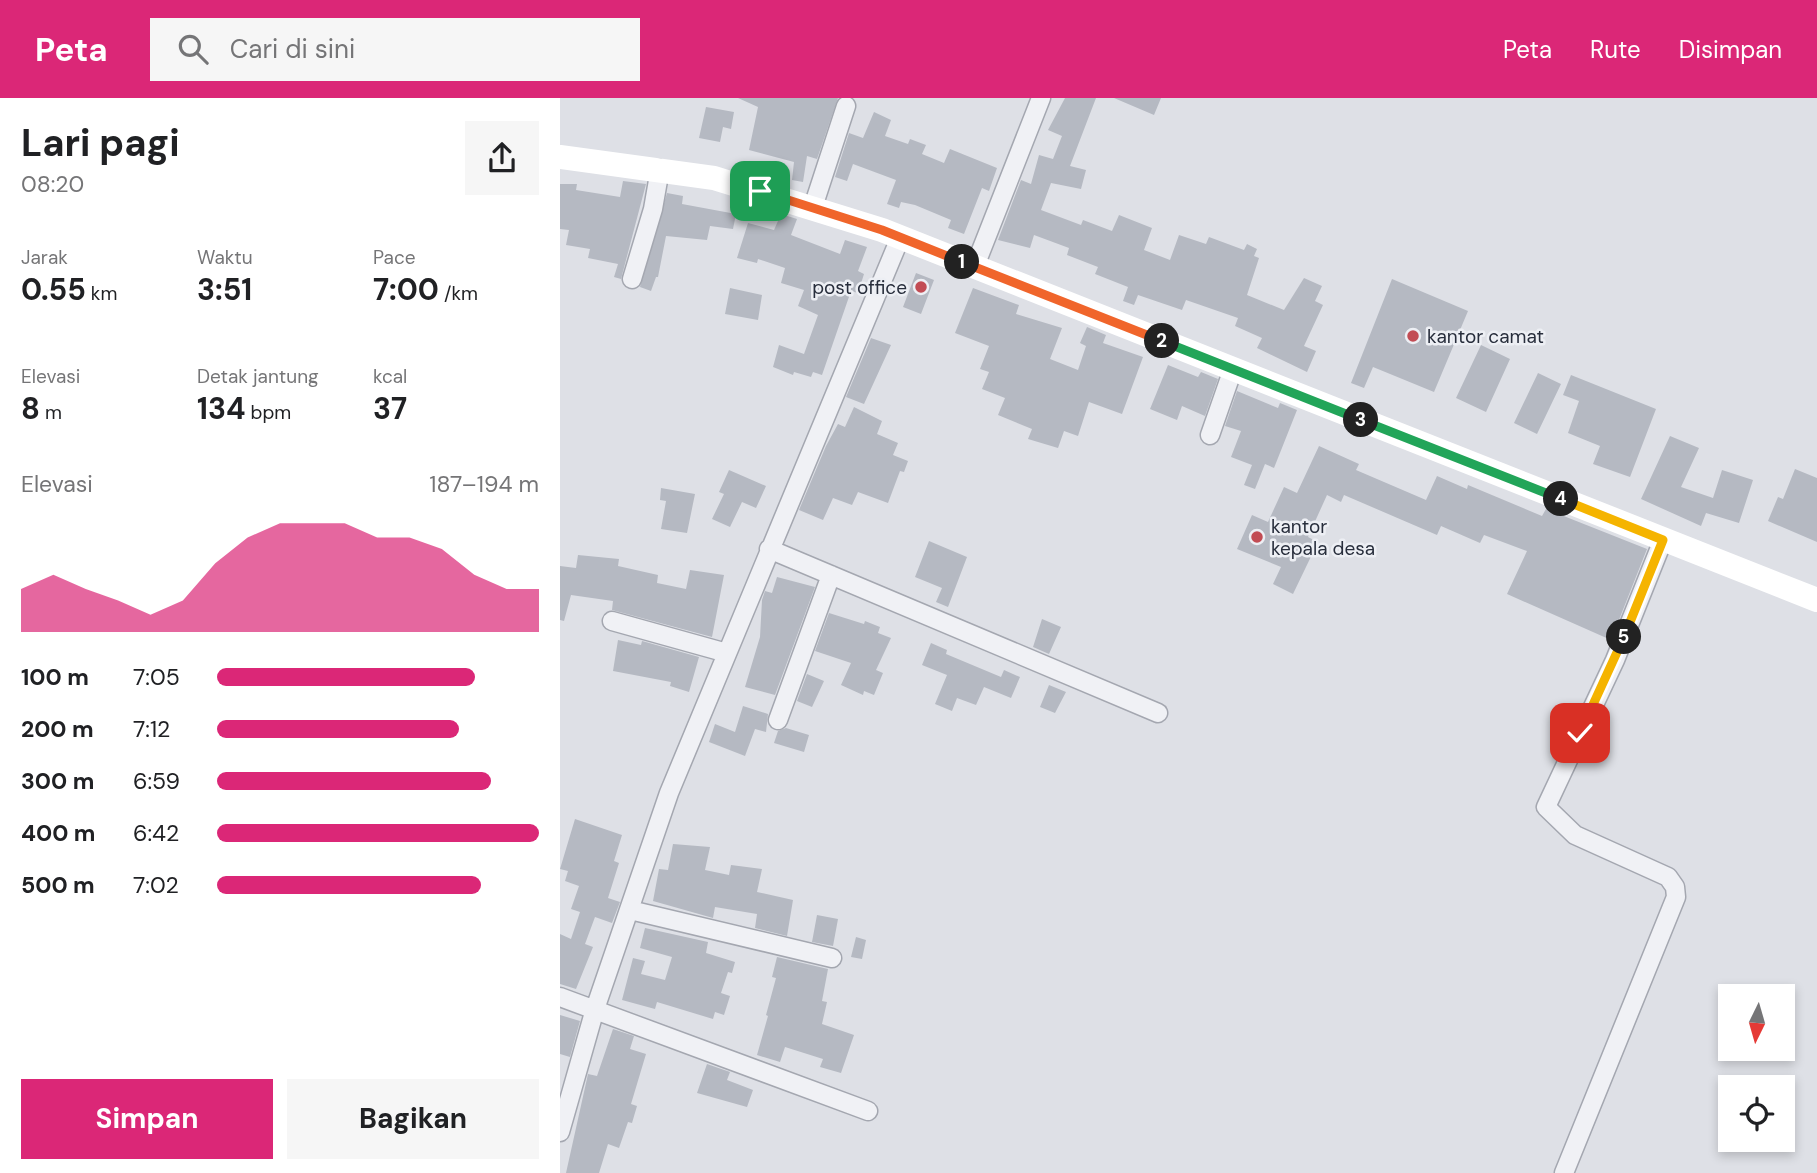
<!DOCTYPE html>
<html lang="id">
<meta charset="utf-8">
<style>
body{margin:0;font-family:"DM Sans",sans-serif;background:#f6f6f6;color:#202124;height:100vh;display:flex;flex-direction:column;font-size:26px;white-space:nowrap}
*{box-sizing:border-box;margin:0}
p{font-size:23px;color:#757577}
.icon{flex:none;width:38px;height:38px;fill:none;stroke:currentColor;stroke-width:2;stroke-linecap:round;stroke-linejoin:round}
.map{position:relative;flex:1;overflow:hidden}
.sheet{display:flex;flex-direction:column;background:#fff;width:560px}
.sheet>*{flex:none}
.needle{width:46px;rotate:185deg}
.tools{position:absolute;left:1158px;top:886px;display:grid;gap:14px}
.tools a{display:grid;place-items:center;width:77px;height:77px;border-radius:0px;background:#fff;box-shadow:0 4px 10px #0003;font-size:35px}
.pin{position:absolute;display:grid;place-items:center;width:60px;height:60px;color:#fff;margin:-30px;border-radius:14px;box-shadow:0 4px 10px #0006}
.km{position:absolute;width:35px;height:35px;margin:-18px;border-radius:50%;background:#222;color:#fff;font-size:19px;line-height:35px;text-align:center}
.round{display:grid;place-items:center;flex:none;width:74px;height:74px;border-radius:0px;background:#f6f6f6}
.head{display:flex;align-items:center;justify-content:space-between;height:119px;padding:0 21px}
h1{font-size:38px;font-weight:700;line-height:52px}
.stats{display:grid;grid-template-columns:repeat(3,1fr);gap:10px;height:119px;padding:7px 21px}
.stats div{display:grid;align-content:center}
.stats b{font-size:30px;font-weight:700}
.stats small{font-size:19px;font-weight:400}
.stats p{font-size:19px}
.chart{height:196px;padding:14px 21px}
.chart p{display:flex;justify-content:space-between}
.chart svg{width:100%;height:126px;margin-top:7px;fill:#db2777;opacity:.7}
.primary-button{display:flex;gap:14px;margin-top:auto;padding:14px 21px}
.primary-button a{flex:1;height:80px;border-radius:0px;background:#db2777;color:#fff;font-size:28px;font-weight:700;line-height:80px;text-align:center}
.primary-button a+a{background:#f6f6f6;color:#202124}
ul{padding:0 21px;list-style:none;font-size:23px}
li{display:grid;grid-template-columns:112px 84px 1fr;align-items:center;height:52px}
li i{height:18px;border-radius:9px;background:#db2777}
header{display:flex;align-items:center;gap:42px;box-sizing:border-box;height:98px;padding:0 35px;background:#db2777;color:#fff}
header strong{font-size:33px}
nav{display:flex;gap:38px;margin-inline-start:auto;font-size:24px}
.search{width:490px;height:63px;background:#f6f6f6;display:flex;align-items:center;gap:18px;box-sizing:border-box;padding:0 24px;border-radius:0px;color:#757577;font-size:26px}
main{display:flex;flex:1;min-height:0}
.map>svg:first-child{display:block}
.building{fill:#b5b9c2}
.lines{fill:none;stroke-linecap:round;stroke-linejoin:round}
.minor-casing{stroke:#a4a7b0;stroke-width:21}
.minor{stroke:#f0f1f5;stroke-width:18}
.secondary{stroke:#fff;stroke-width:24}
.split-1-casing{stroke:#fff;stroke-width:14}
.split-2-casing{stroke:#fff;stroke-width:14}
.split-3-casing{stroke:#fff;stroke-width:14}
.split-4-casing{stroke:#fff;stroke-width:14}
.split-5-casing{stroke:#fff;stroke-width:14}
.split-6-casing{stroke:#fff;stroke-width:14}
.split-1{stroke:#f0652b;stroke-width:9}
.split-2{stroke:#f0652b;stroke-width:9}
.split-3{stroke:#22a559;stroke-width:9}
.split-4{stroke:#22a559;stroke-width:9}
.split-5{stroke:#f5b400;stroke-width:9}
.split-6{stroke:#f5b400;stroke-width:9}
.poi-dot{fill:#c24c54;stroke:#edeff4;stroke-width:2.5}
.labels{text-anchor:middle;stroke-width:5;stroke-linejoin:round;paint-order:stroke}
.poi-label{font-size:19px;fill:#282e3c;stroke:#edeff4;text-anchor:start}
</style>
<header>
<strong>Peta</strong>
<div class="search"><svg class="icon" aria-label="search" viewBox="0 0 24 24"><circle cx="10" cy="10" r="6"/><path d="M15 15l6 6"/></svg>Cari di sini</div>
<nav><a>Peta</a><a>Rute</a><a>Disimpan</a></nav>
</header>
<main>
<section class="sheet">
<div class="head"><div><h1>Lari pagi</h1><p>08:20</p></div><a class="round"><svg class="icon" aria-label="share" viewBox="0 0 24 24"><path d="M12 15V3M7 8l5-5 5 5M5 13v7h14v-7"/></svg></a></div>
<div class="stats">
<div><p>Jarak</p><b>0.55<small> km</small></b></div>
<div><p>Waktu</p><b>3:51</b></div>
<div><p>Pace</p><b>7:00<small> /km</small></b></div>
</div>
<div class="stats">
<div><p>Elevasi</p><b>8<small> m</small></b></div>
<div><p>Detak jantung</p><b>134<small> bpm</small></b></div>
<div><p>kcal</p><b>37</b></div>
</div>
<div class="chart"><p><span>Elevasi</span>187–194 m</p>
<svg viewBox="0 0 160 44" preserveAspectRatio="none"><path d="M0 44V29L10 24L20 29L30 33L40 38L50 33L60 20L70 11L80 6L90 6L100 6L110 11L120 11L130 15L140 24L150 29L160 29V44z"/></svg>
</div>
<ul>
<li><b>100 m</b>7:05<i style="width:80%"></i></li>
<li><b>200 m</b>7:12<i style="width:75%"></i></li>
<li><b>300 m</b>6:59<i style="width:85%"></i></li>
<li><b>400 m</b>6:42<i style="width:100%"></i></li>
<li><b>500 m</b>7:02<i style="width:82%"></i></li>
</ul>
<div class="primary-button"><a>Simpan</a><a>Bagikan</a></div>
</section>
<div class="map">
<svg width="1257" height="1075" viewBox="0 0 1257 1075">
<rect width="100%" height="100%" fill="#dee0e6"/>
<path class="building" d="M178,0h100l-21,61 -10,-3 -4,26 -11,-2 2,-18 -45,-12 9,-43z
M505,0h31l-26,68 16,4 -5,19 -30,-6 -10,27 40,15 2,-5 29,11 7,-16 33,13 -8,22 26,10 9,-25 27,9 3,-7 35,13 3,-6 10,5 -3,7 5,2 -12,37 37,15 20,-32 18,8 -7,15 8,4 -19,41 12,5 -9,21 -50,-24 5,-10 -27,-12 3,-8 -52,-18 -4,10 -44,-15 -4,10 -11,-4 5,-14 -33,-13 3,-7 -31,-12 2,-7 -35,-13 -4,13 -32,-8 23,-60 10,4 8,-29 14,4 9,-23 -14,-6z
M554,0h47l-7,17z
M146,9l28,5 -3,17 -8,-2 -3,15 -21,-4z
M314,14l17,8 -6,16 23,8 2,-5 16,6 -4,9 22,9 6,-14 47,19 -8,23 -7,-3 -18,46 -16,-6 3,-8 -36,-15 -14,-3 -2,6 -12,-4 9,-24 -43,-16 -6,17 -12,-4 14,-44 14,5z
M63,83l23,3 -25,95 -7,-2 4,-13 -30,-6 2,-9 -24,-4 3,-15 -9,-1v-45h17l-1,6 44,7z
M107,95l16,3 -1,8 54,10 -3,15 -23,-3 -3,14 -41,-4 -8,41h-2l-5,14 -11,-4z
M221,116l16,5 -6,16 49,19 5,-14 22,7 -9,24 6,3 -6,19 -7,-2 -29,84 -9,-3 -2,5 -17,-5 -1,3 -20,-8 6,-22 25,9 14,-39 -20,-9 6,-16 -23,-7 4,-15 -27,-9 -1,4 -20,-5 11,-35 26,7z
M356,175l18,7 -13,34 -18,-7z
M832,181l76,32 -34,81 -61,-25 -9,21 -13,-5z
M170,190l32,7 -4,25 -33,-6z
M413,190l46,17 -3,9 46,14 -12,31 28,11 8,-24 -6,-3 7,-16 19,8 -3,8 40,14 -21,57 -33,-12 -11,34 -14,-5 -6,17 -30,-9 4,-10 -34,-14 7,-17 -23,-9 7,-17 -9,-3 9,-23 -34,-13z
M311,240l20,7 -27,59 -18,-7z
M921,247l29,14 -24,53 -30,-14z
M608,267l30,12 3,-5 17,7 -13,37 -23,-10 -5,14 -27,-11z
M978,275l23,11 -24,50 -23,-11z
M1011,277l85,34 -26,68 -37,-13 7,-18 -32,-13 11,-32 -16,-6z
M677,293l41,17 2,-5 17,7 -23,58 -9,-4 -10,25 -11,-4 8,-20 -21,-8 10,-26 -16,-5z
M294,309l28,14 -5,13 21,9 -5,12 15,6 -4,11 -4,-1 -12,32 -30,-11 -6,13 -19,-7 -10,22 -24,-10 27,-64 12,-22 7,3z
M1110,338l29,12 -18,39 32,11 9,-28 31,10 -14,43 -33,-10 -5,13 -60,-27z
M759,348l40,18 -3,6 70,30 11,-24 30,13 1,-4 74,31 4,-7 101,40 -36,91 -104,-46 20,-43 -43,-16 -4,8 -39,-17 -4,9 -93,-40 -3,7 -14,-7 -19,42 10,5 -25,52 -20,-10 8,-17 -44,-18 15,-34 16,7 16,-35 13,6z
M1235,371l22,9v64l-49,-21 10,-24 5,2z
M169,372l37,16 -10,22 -14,-6 -12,25 -18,-8 12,-25 -5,-2z
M101,390l34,6 -8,39 -26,-4 5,-28 -6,-1z
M369,443l38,16 -19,50 -12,-5 6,-14 -27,-11z
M18,457l41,4 -1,7 40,9 -1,8 29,6 4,-19 34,5 -12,62 -100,-27 1,-9 -42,-6 -7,26 -4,-1v-54l16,2z
M217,479l38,10 -40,108 -30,-8 15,-50 2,-37 3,-9 7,2z
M269,515l35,11 1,-3 15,6 -2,6 13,5 -15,32 7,3 -9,22 -10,-4 -1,4 -22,-10 10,-22 -36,-12z
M482,521l19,8 -12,27 -16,-7z
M58,542l23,5 1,-4 57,16 -10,35 -19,-6 1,-4 -58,-11z
M371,545l16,7 -1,4 55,23 3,-7 16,7 -9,21 -27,-11 -8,18 -19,-7 -5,13 -17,-7 12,-29 -25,-10z
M247,576l17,7 -12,26 -15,-6z
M489,587l17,7 -11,21 -15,-6z
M183,608l25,8 -2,18 -11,-3 -10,27 -36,-14 6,-18 20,8z
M226,630l23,7 -5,17 -30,-9 4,-12z
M15,721l47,16 -8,26 5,2 -11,35 12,4 -8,21 -17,-6 -10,27 8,3 -17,42 -16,-5v-50l11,5 9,-27 -9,-3 8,-23 -14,-5 3,-10 -8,-2z
M113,746l37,3 -5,23 24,5 2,-10 31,4 -5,23 36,8 -6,36 -32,-8 2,-14 -42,-7 -2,11 -60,-17 6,-32 9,1z
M257,817l21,4 -5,27 -21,-4z
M85,830l63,14 -2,11 29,9 -3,11 -4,-1 -7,21 9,3 -6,19 -9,-3 -2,7 -56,-17 -2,7 -33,-9 11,-42 12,3 -4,13 24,6 7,-23 -32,-9z
M296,839l10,3 -4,19 -11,-2z
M217,859l51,12 -6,32 5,1 -5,22 32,11 -13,38 -21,-6 3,-8 -38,-12 -5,15 -23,-7 11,-39 -2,-1 10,-37 -4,-1z
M0,917l20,6 -10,36 -10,-3z
M53,931l21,7 -4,13 16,5 -15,50 6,2 -5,17 -4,-1 -9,26 -11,-4 -9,29h-33l22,-99 9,2z
M147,966l23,8 -3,8 26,10 -6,17 -50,-14z"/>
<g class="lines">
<defs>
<path id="minor" d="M253,109l33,-101
M415,168l66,-168
M72,181l21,-70 7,-40
M650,337l23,-66
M209,451l389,164
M52,523l115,32
M218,622l53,-145
M70,812l202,48
M0,899l308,114
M0,1034l35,-123 74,-216 231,-555
M1004,1075l112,-276 -1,-10 -7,-10 -93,-42 -29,-28 69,-147 48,-120"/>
</defs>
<use href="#minor" class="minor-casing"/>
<use href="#minor" class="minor"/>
<path class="secondary" d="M0,59l154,21 168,52 935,370"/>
</g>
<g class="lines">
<defs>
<path id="split-1" d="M200,93l122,39 80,32"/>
<path id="split-2" d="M402,164l200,79"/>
<path id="split-3" d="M602,243l199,79"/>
<path id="split-4" d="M801,322l200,79"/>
<path id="split-5" d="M1001,401l102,41 -39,97"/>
<path id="split-6" d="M1020,635l44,-96"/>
</defs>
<use href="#split-1" class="split-1-casing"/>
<use href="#split-2" class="split-2-casing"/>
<use href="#split-3" class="split-3-casing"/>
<use href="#split-4" class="split-4-casing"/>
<use href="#split-5" class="split-5-casing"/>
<use href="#split-6" class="split-6-casing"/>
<use href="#split-1" class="split-1"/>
<use href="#split-2" class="split-2"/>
<use href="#split-3" class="split-3"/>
<use href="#split-4" class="split-4"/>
<use href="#split-5" class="split-5"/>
<use href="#split-6" class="split-6"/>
</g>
<g class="poi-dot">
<circle cx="361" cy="189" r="7"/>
<circle cx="853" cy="238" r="7"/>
<circle cx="697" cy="439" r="7"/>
</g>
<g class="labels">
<g class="poi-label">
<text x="347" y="196" text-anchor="end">post office</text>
<text x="867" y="245">kantor camat</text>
<text x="711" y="435">kantor<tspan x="711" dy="22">kepala desa</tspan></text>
</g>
</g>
</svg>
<div class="tools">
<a><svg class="needle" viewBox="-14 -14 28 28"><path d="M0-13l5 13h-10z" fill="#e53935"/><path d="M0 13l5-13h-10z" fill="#757577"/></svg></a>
<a><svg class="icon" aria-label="locate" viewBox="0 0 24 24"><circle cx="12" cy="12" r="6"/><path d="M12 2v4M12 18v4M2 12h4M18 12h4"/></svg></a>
</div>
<div class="pin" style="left:200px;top:93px;background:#1e9e55"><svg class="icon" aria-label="arrive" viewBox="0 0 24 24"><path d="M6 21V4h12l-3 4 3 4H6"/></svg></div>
<div class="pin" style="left:1020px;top:635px;background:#d93025"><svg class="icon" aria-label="check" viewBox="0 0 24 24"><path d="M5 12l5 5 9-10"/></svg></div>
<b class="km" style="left:402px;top:164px">1</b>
<b class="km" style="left:602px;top:243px">2</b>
<b class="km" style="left:801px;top:322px">3</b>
<b class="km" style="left:1001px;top:401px">4</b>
<b class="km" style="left:1064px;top:539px">5</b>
</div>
</main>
